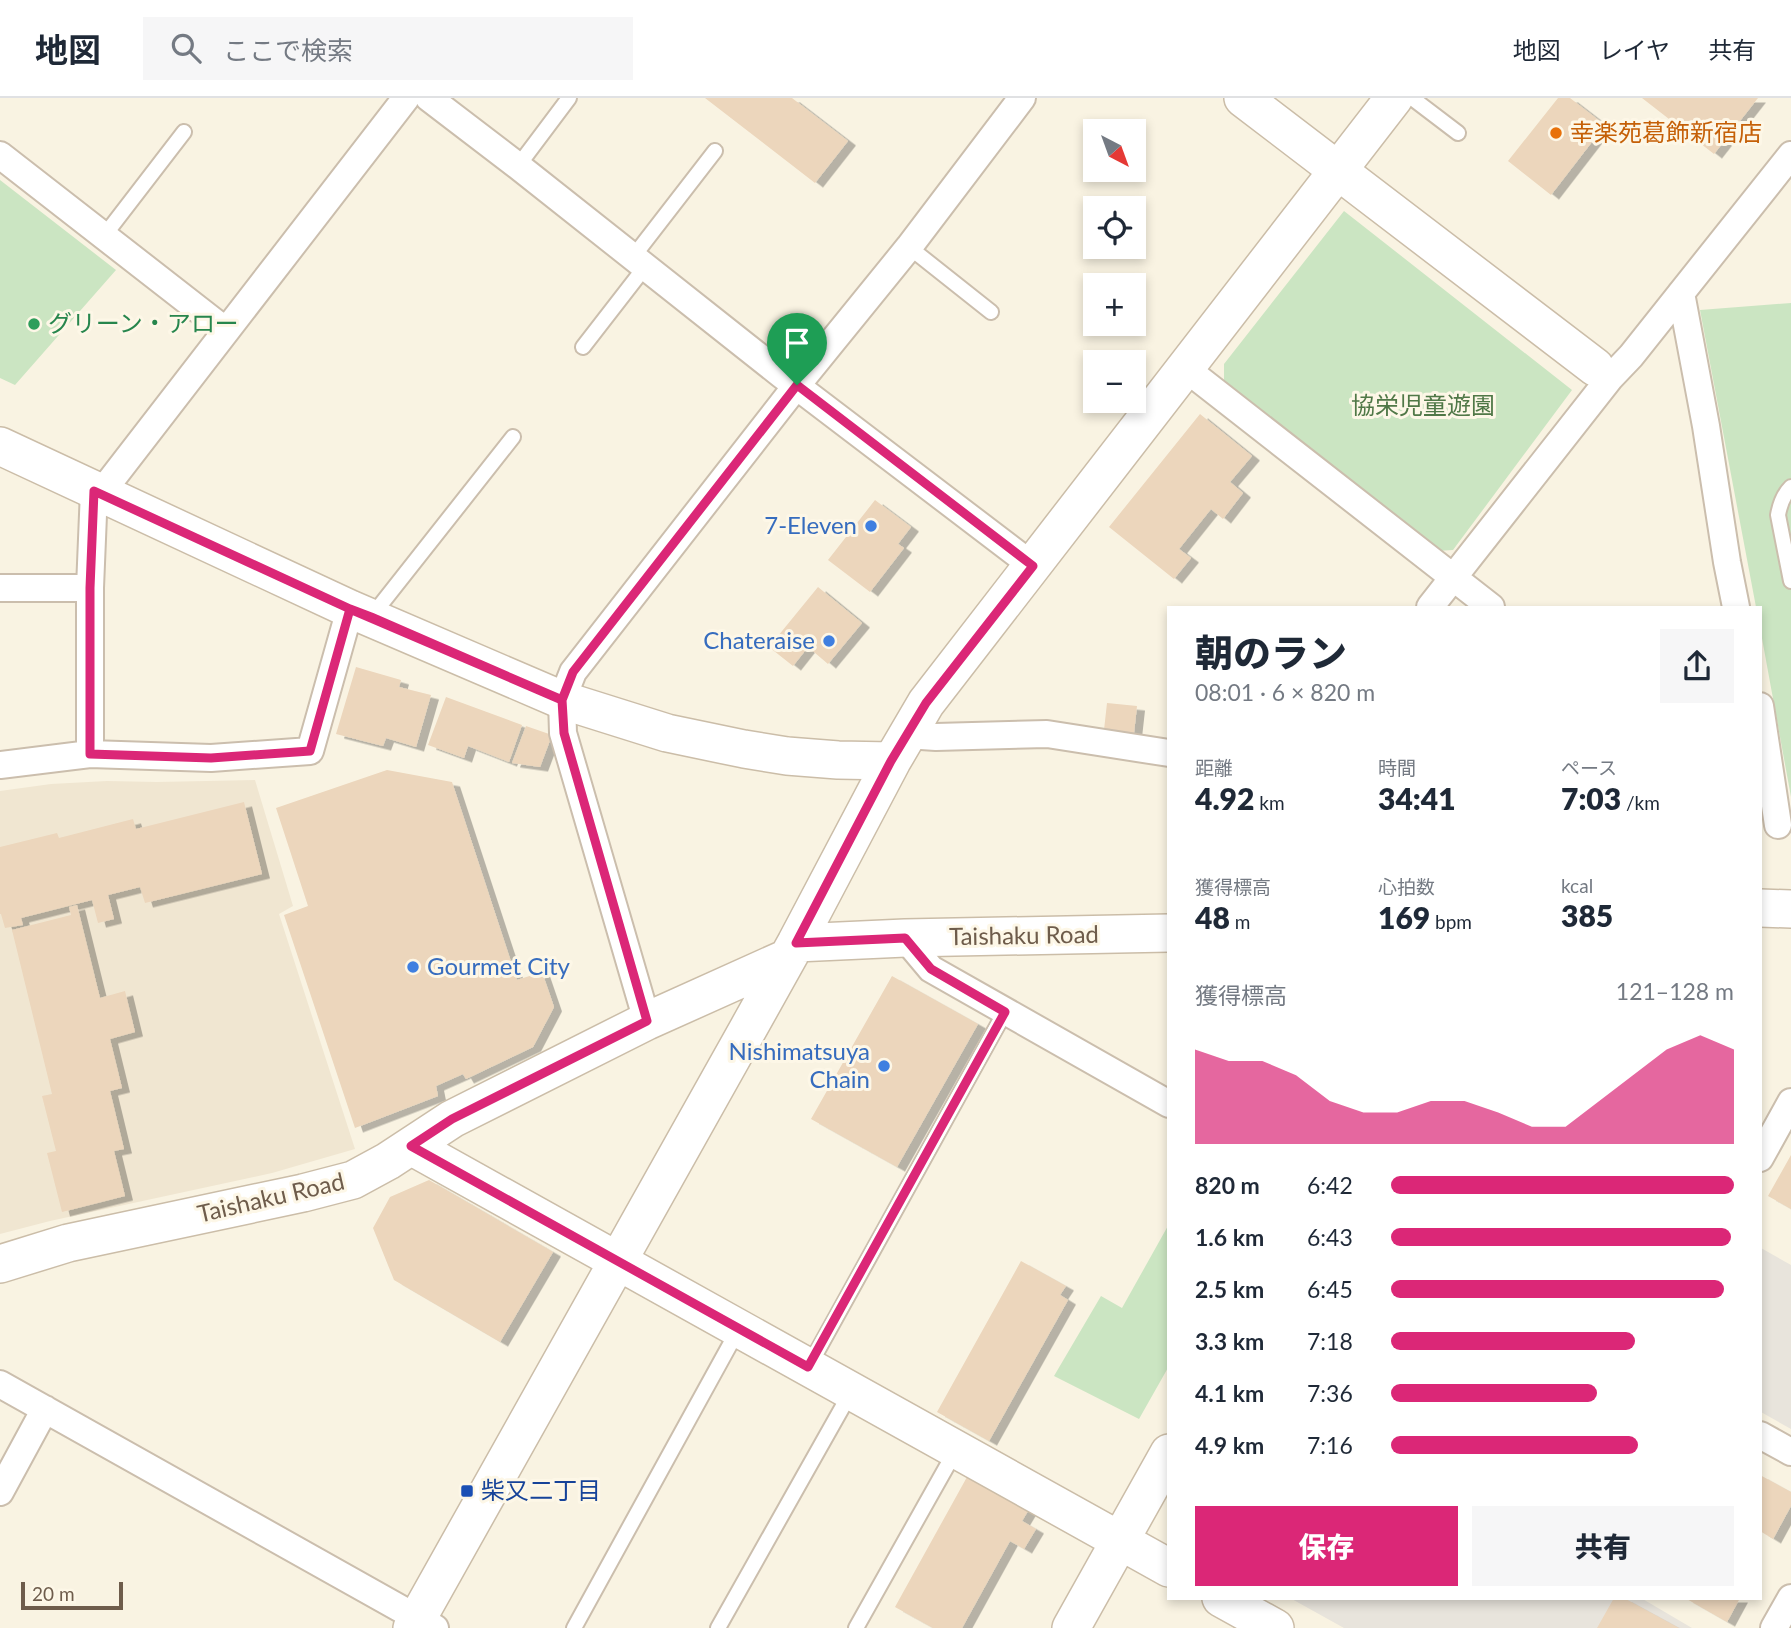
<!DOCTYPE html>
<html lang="ja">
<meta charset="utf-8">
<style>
body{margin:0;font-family:Lato,"Noto Sans JP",sans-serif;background:#f6f6f7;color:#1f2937;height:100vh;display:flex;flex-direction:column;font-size:26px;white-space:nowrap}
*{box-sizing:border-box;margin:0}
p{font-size:23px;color:#747a83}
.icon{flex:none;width:38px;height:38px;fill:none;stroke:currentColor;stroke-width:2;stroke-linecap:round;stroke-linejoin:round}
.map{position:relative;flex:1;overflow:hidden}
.details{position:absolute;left:1167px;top:508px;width:595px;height:994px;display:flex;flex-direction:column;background:#fff;border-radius:0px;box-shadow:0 4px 10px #0003}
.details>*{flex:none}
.needle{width:46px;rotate:139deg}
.tools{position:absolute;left:1083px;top:21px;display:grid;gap:14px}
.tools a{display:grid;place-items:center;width:63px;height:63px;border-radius:0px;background:#fff;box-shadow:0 4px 10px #0003;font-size:35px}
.scale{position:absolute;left:21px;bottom:18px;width:102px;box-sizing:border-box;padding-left:7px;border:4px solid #6e5c4b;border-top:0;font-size:19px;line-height:24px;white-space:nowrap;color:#6e5c4b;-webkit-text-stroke:5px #fdf7e7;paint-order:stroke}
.pin{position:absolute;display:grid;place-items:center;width:60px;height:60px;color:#fff;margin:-72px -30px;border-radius:50% 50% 50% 0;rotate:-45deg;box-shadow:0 0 7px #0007}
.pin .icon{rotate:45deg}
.round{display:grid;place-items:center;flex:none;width:74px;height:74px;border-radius:0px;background:#f6f6f7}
.overview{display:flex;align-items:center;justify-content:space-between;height:119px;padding:0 28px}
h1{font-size:38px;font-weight:800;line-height:52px}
.figures{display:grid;grid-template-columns:repeat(3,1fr);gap:10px;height:119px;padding:7px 28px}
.figures div{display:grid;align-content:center}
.figures b{font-size:30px;font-weight:800}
.figures small{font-size:19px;font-weight:400}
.figures p{font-size:19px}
.chart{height:196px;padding:14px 28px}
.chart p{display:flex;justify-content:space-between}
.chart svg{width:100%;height:126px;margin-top:7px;fill:#db2777;opacity:.7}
.cta{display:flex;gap:14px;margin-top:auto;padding:14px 28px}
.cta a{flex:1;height:80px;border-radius:0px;background:#db2777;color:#fff;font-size:28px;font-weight:800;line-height:80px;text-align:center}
.cta a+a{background:#f6f6f7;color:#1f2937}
ul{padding:0 28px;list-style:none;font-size:23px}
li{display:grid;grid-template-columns:112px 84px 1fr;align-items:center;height:52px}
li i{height:18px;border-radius:9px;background:#db2777}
header{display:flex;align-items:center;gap:42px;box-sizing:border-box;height:98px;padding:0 35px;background:#fff;border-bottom:2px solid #e0e1e3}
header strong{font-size:33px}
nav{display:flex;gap:38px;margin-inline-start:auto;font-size:24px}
.search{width:490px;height:63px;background:#f6f6f7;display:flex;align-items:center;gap:18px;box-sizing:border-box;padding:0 24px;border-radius:0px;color:#747a83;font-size:26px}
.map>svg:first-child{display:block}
.residential{fill:#f0e6d1}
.industrial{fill:#e8e4dc}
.green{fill:#cbe5c2}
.building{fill:#ecd6bc;filter:url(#shadow)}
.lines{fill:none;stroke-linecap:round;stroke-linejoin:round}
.lane-casing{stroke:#cbbead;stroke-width:18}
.street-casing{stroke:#cbbead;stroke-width:30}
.secondary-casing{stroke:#cbbda8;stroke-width:40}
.lane{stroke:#fff;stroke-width:14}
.street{stroke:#fff;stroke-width:26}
.secondary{stroke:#fff;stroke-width:37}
.route-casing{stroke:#fff;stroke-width:14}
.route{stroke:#db2777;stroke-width:9}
.food-dot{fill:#e8710a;stroke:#fdf7e7;stroke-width:2.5}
.leisure-dot{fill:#2e9e5b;stroke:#fdf7e7;stroke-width:2.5}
.shop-dot{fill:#3f7fe0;stroke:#fdf7e7;stroke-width:2.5}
.transit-dot{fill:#1a4fb4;stroke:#fdf7e7;stroke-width:2.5}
.labels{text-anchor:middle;stroke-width:6;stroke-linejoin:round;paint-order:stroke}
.food-label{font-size:24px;fill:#c56008;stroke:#fdf7e7;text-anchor:start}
.leisure-label{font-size:24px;fill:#27864d;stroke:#fdf7e7;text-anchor:start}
.park-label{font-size:24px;fill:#507847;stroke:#fdf7e7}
.shop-label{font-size:24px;fill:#366cbe;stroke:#fdf7e7;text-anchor:end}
.street-label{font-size:24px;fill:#6e5c4b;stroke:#fdf7e7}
.transit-label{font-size:24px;fill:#164399;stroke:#fdf7e7;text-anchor:start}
</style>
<header>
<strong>地図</strong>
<div class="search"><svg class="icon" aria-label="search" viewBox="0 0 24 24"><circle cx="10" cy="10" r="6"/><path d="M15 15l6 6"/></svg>ここで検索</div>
<nav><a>地図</a><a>レイヤ</a><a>共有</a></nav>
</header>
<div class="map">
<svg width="1791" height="1530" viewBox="0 0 1791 1530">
<defs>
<filter id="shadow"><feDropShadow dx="8" dy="4.5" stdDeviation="0" flood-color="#0004"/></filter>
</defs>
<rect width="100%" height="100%" fill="#f9f3e2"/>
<path class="residential" d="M255,682l38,126 -14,8 76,235 -83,24 -222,48 -50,13v-443l51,-7 56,-3 50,1z"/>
<path class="industrial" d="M1761,1150l30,17v164l-30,-17z
M1290,1500h351l51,30h-348z"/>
<path class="green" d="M0,82l116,90 -101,115 -15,-7z
M1344,113l228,179 -119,160 -17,1 -212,-170v-17z
M1791,205v494l-30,-164 -1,-26h-4l-56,-297z
M1169,1126v142l-30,53 -85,-43 47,-80 21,12z"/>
<path class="building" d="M705,0h87l56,43 -33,42z
M1558,0h12l35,27 -54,70 -43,-34z
M1642,0h116l-44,56z
M1200,316l52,42 -22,26 13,11 -20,26 -12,-10 -32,40 12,9 -17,21 -65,-52z
M875,402l36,27 -13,17 6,4 -34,44 -42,-32z
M818,489l44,36 -34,41 -20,-17 -15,19 -24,-19z
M356,569l45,13 -2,7 32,8 -15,52 -30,-9 -3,8 -47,-12z
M446,599l76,28 -13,37 -41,-16 -4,12 -36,-13z
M1107,605l30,3 -3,27 -30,-3z
M526,628l26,9 -12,32 -28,-4z
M387,672l65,12 65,198 25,-8 12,35 -21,40 -67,32 -3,-5 -27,12 2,10 -83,32 -71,-213 24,-9 -32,-98z
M244,704l18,72 -117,29 -5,-16 -32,8 6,24 -16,4 -6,-23 -71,18 2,7 -18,3 -4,-14h-1v-67l57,-14 2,5 74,-19 3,10z
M77,807l23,93 25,-7 10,41 -25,7 12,49 -12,3 14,58 -10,2 11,45 -63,16 -15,-59 9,-2 -14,-55 10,-2 -40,-164 59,-15 -2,-8z
M892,878l86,48 -81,143 -86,-48z
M1791,1057v54l-23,-13z
M429,1082l124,72 -53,90 -106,-62 -21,-52 17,-31z
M1021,1163l45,25 -6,9 8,5 -79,141 -52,-29z
M1760,1377l31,17v14l-18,33 -13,-8z
M967,1379l61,34 -6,10 14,8 -12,20 -14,-8 -48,87h-29l-38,-21z
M1614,1500h10l55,30h-82z
M1685,1500h55l-13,24z"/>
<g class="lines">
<defs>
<path id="lane" d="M1412,0l46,35
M518,68l51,-68
M104,138l80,-104
M909,149l82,65
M633,159l82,-106
M583,249l62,-80
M1791,389c-8,8 -11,17 -13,28l13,66
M371,519l142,-180
M809,1268l196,-354
M574,1530l164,-298
M718,1530l133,-236
M856,1530l100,-178"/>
<path id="street" d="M429,0l89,68 264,209 251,191
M0,57l226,176
M1681,195l25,133 21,136 9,45
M1185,270l306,239
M101,395l305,-395
M0,490h90
M1430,509l180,-229 21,-22 160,-201
M1760,608l18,119
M906,637l30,2 111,-3 122,19
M90,656v-166l4,-98
M0,667l90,-11 121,4 99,-7 40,-142
M905,840l26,31 238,135
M647,923l-84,-288 -1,-33 11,-28 224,-287 112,-138 113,-149
M1760,1060l31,-56
M0,1286l435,244
M1760,1337l31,17
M0,1394l45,-83
M1774,1530l17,-30"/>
<path id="secondary" d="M1243,0l352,269
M0,348l350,163 212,91 105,33 77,16 43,7 51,4 54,1
M1760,810l31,1
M796,845l109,-5 264,-5
M411,1048l758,422
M0,1166l68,-21 235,-50 50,-13 35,-19 64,-42 195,-98 140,-63
M1221,1500l54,30
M412,1530l336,-599 48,-86 96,-182 34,-58 468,-605
M1071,1530l98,-175"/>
</defs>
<use href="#lane" class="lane-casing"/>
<use href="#street" class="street-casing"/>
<use href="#secondary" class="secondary-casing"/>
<use href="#lane" class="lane"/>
<use href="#street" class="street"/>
<use href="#secondary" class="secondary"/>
</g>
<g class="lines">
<defs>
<path id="route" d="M797,287l-224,287 -11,28 -191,-83 -21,-8 -256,-118 -4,97v166l121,4 99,-7 40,-142 212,91 2,33 83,288 -195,98 -41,27 397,221 197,-355 -74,-43 -26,-31 -109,5 95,-182 35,-58 107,-137 -236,-181"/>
</defs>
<use href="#route" class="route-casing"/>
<use href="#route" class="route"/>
</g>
<circle class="food-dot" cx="1556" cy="35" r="7"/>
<circle class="leisure-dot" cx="34" cy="226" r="7"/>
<g class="shop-dot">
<circle cx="871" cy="428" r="7"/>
<circle cx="829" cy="543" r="7"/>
<circle cx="413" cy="869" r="7"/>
<circle cx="884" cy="968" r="7"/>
</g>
<rect class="transit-dot" x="460" y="1386" width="14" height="14" rx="3.5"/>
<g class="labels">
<g class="food-label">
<text x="1570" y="43">幸楽苑葛飾新宿店</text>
</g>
<g class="leisure-label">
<text x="48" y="234">グリーン・アロー</text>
</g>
<g class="park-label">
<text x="1423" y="316">協栄児童遊園</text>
</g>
<g class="shop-label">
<text x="857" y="436">7-Eleven</text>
<text x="815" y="551">Chateraise</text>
<text x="427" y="877" text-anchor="start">Gourmet City</text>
<text x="870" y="962">Nishimatsuya<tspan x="870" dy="28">Chain</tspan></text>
</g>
<g class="street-label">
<text transform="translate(1024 838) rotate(-1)" y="8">Taishaku Road</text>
<text transform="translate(271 1100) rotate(-13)" y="8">Taishaku Road</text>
</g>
<g class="transit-label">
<text x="481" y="1401">柴又二丁目</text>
</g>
</g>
</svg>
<div class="tools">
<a><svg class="needle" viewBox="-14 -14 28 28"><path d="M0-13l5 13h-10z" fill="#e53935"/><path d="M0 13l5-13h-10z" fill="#747a83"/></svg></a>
<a><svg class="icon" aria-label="locate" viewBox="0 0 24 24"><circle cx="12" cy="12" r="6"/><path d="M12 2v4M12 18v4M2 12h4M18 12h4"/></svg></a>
<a>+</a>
<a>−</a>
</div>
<div class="scale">20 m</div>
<div class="pin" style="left:797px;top:287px;background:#1e9e55"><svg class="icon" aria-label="arrive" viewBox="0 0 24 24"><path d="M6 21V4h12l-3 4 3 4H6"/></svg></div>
<section class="details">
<div class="overview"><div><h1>朝のラン</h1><p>08:01 · 6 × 820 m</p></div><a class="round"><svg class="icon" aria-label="share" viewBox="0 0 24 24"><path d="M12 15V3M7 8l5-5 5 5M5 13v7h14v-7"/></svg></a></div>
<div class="figures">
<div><p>距離</p><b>4.92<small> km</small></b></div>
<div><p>時間</p><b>34:41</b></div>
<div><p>ペース</p><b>7:03<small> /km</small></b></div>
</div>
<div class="figures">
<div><p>獲得標高</p><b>48<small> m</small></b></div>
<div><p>心拍数</p><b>169<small> bpm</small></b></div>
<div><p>kcal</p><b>385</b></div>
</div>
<div class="chart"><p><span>獲得標高</span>121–128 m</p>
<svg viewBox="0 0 160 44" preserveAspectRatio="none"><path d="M0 44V11L10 15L20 15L30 20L40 29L50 33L60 33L70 29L80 29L90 33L100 38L110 38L120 29L130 20L140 11L150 6L160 11V44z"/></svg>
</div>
<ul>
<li><b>820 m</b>6:42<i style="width:100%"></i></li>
<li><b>1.6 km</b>6:43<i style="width:99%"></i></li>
<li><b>2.5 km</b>6:45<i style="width:97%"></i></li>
<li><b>3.3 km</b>7:18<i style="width:71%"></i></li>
<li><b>4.1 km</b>7:36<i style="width:60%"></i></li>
<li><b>4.9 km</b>7:16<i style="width:72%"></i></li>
</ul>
<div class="cta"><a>保存</a><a>共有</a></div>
</section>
</div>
